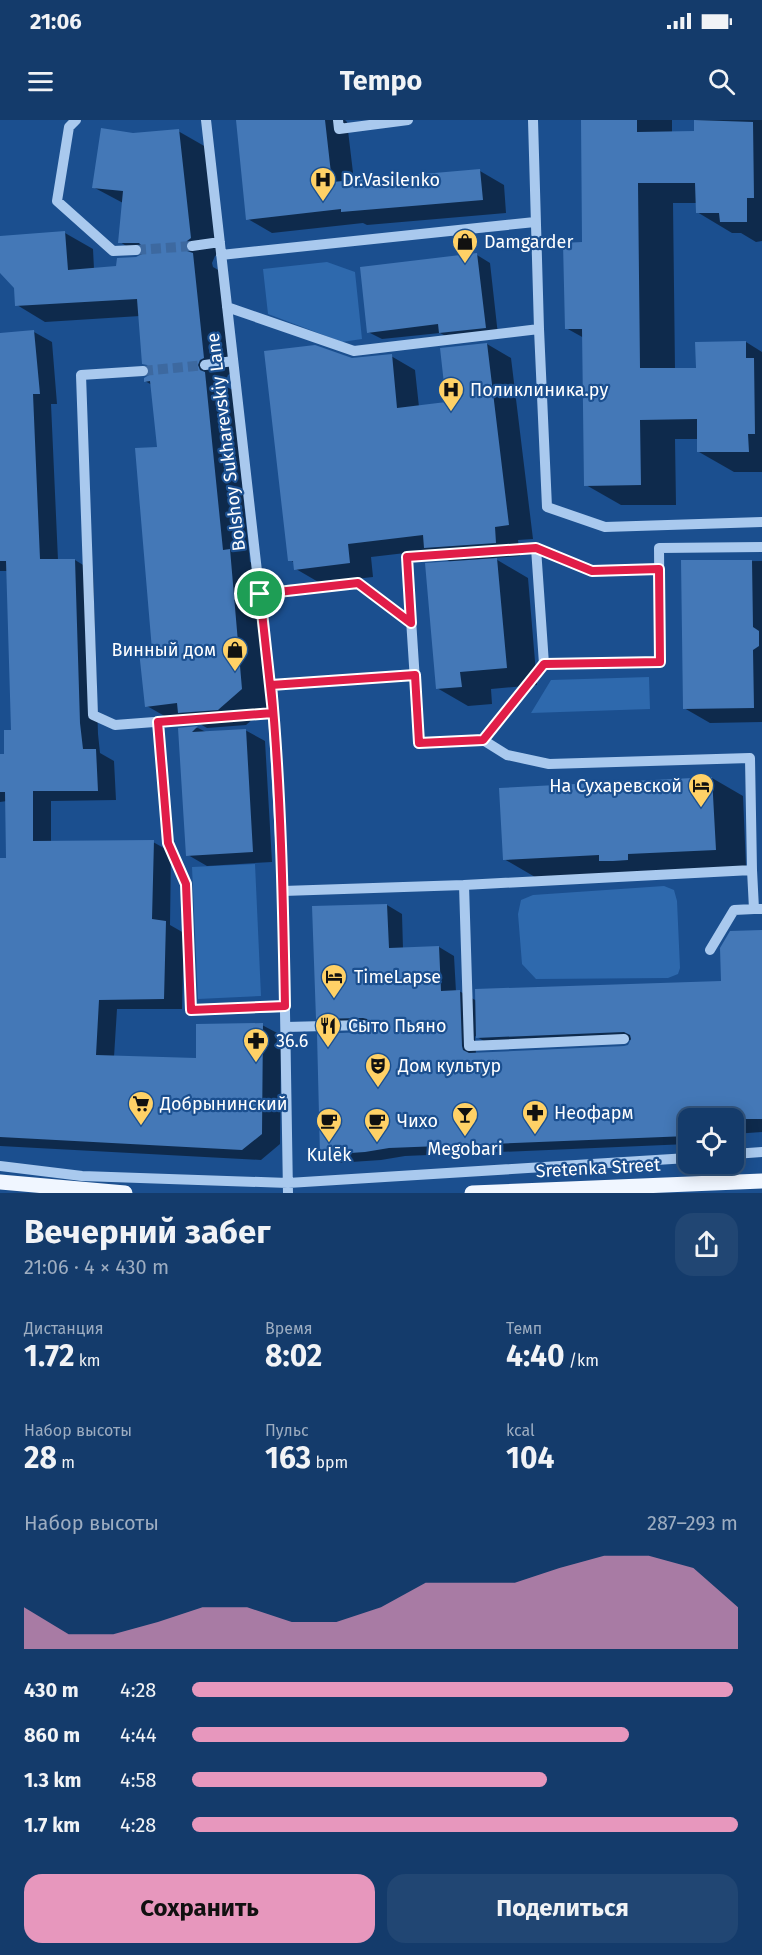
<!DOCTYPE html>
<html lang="ru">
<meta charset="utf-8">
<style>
body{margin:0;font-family:"Fira Sans",sans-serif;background:#214673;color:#f1f3f6;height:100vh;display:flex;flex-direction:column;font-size:22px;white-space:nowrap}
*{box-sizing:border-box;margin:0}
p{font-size:20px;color:#9dadc1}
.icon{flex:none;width:33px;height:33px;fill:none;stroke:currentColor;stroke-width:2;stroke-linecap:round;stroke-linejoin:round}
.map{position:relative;height:1073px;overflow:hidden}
.details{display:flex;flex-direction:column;background:#143b6b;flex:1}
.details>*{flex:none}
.tools{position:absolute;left:678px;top:988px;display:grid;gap:12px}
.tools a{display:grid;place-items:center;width:66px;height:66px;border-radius:12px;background:#143b6b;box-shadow:0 3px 15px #0003,0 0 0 2px #33557e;font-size:30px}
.pin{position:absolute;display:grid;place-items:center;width:51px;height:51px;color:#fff;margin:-26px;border:3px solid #fff;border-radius:50%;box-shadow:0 2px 6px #0007}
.round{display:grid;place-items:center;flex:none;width:63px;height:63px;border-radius:18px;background:#214673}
.overview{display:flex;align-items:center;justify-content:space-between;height:102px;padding:0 24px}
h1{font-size:33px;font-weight:700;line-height:45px}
.metrics{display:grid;grid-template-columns:repeat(3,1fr);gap:9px;height:102px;padding:6px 24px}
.metrics div{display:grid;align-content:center}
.metrics b{font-size:30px;font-weight:700}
.metrics small{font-size:16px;font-weight:400}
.metrics p{font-size:16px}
.chart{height:168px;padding:12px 24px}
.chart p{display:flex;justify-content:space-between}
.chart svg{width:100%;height:108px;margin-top:6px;fill:#e797bd;opacity:.7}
.action{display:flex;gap:12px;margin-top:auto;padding:12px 24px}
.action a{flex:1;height:69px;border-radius:18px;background:#e797bd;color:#111;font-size:24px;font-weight:700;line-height:69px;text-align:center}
.action a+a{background:#214673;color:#f1f3f6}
ul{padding:0 24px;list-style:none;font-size:20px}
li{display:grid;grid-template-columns:96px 72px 1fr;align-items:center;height:45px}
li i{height:15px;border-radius:8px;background:#e797bd}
.status{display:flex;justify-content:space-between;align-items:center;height:42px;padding:0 30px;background:#143b6b;direction:ltr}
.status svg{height:16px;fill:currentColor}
header{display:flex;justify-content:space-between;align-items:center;height:78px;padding:0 24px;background:#143b6b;font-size:27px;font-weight:700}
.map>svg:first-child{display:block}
.green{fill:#2e69ad}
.shadow{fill:#0007;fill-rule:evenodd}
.building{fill:#4478b7}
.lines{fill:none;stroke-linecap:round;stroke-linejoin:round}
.minor-tunnel{stroke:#3d69a0;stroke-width:10;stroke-dasharray:10 5;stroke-linecap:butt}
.minor{stroke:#a9c9ee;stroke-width:10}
.major{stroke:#f0f6ff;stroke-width:15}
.route-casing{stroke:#fff;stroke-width:12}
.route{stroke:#e11d48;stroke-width:8}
.labels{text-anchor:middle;stroke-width:4.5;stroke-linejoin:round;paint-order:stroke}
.poi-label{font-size:18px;fill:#fff;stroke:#1b4f8f;text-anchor:start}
.street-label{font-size:18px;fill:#fff;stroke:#1b4f8f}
</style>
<div class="status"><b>21:06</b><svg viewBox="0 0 49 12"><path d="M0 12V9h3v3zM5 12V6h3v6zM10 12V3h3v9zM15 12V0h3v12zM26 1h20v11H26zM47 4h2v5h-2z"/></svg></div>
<header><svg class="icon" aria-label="menu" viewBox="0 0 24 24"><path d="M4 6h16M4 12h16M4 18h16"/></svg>Tempo<svg class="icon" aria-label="search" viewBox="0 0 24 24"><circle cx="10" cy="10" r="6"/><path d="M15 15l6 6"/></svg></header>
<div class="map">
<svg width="762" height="1073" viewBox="0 0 762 1073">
<rect width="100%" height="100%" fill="#1b4f8f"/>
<path class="green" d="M327,142l28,10 7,67 -20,3 -74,-28 -5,-45z
M649,557l1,32 -119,4 20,-33z
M255,744l6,132 -63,3 -6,-132z
M664,766l10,4 3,11 3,67 -2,6 -10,4 -132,1 -14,-15 -4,-50 3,-14 12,-5z"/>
<path class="shadow" d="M237,0h108l2,2 7,59 126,-10 24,14 2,28 -139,12 -4,-2 -91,10 -24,-14z
M582,0h90v13l24,-1v-12h66v121l-6,1 -15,-9h-9l-35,-21v-9h-24l2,166h22l49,-27 16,10v120h-28l-35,-20 -1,-13h-23l1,66h-55l-35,-20 -2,-147 -18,-10 18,-84z
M178,11l28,16 13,107 -4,2 -3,7 1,4 7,4 11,102 -3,2 -3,7 2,5 6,3 17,172 7,4 12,139 -23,20 -39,3 -14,-8 -18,2 -28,-16 7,-55 5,-203 -7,-63 -7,-4 6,-5 1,-6 -12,-54 -95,6 -28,-17 -2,-18 -15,-49 65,-5 28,16 1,20 24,-2 24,-11 -22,-14 3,-39 -30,-16 40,-52z
M477,135l13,8 8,72 -45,5 -13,-7 -58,6 -14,-7z
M34,212l18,10 5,62h-6l7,156h17l18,11 5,163 2,19 14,8 2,39 -65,1v41h102l18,10 -1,73 14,8 -2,76h-65l-3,48 83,3 65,-35 19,10 -1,109 -19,16 -261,-14v-287h7v-58l-7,1v-46h5l7,-25 -4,-160h-8v-236z
M487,224l24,14 22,181 -15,1 2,16 -26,2 34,20 9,107 -46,4 1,15 -24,2 -31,-18 15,-125 -21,-13 -60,7 2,20 -53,6 -24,-14 -1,-6 -5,-3 62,-200 39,-4 24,14 4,37 29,-3z
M762,441v161l-52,1 -26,-15 -2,-146z
M198,608l8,4 39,-2 20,11 7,121 -65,4 -19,-11 -8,-126z
M712,658l31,18 3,71 -211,10 -31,-18z
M387,785l15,9 1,35 36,-2 15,9 2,36 3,-1 18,10 246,-19 39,-51v201l-28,2v-15h-46v25l-283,12 -24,4 -45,3 -15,-9 43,-120 7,-4 1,-4h-39l-15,-8zM475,916l18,10 140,-6 -3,6 -154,9z"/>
<path class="building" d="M236,0h89l7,62 148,-13 3,31 -142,12v-3l-95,11z
M581,0h56v12l57,-1v-11l59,2 1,76h-7v24h-27l-1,-9h-23l-1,-30h-57l2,185h56l-1,-26 51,-1v17h8l1,76h-7l1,18h-52v-33l-57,1 1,65 -57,1 -2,-157h-17l-2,-86 19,-1z
M101,8l32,5 46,-4 12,109 -4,3 -2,5 2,5 6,2 11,105 -4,2 -2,5 2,5 5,2 18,178 7,-1 12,140 -24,21 -40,3 -1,-10 -32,4 -6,-56 13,-1 -17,-202 22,-1 -7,-66 -6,1v-4l5,-3 1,-5 -3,-5 -5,-1 -5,-65 -122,7 -1,-18 -14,-15v-37l65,-5 3,39 48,-4 1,-8 19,-1 6,-3 1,-7 -4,-4h-21l5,-52 -31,-3z
M477,133l9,75 -47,5 -1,-9 -71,9 -7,-66z
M34,210l6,64h-7l7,165h35l5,164 3,26h13l2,42h-65v50l121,-1 -2,79 14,2 -2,78 -65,1 -3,55 100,3v-34l67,-1 -1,111 -20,16 -242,-13v-279h6l-1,-66h-5v-38h4v-24h7l-5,-169h-6v-228z
M487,223l22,182 -14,2 1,16 -72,5 -1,-13 -75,9 2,19 -56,7 -1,-9h-5l-24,-210 51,-6 37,13 40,-4 5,54 49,-6 -6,-54z
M497,438l10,110 -47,4 2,15 -26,2 -11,-126z
M681,440h71l1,67 6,4v15l-6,4 1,58 -71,1z
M198,606l-6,6 54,-3 7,123 -67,4 -8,-128z
M712,657l4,73 -88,4v6l-15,1h-14v-6l-96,5 -4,-72z
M387,784l2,44 50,-2 2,45 19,-1 2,56 1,4 6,3 155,-7 4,-1 3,-6 -1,-4 -6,-3 -148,6 -1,-49 246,-8 -1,-33 10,-17 32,-1v189h-74v17l-299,12 -24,4 -45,3 -3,-121 47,-2 5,-3 1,-5 -3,-5 -4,-1 -47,1 -4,-113z"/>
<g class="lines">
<path class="minor-tunnel" d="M136,130l56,-4
M143,251l62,-6"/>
<path class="minor" d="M76,0l-7,7 -12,74 56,50 23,-1
M206,0l67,593 10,178 5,302
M338,0l1,9 69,-9
M533,0l6,209 8,178 58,20 157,-5
M192,126l28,-4
M221,135l314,-33
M227,187l127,44 185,-22
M205,245l28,-4
M143,251l-62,4 12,340 22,10 158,-12
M536,428l8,116
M260,474l98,-11 53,40
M271,565l144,-10
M158,602l10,121 18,41 5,126 94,-3
M483,620l61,-76 116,-2 -1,-114 103,-1
M752,750l2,39h8
M464,765l288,-15 -2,-112 -201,6 -42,-9 -24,-15 -64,3 -12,-186 129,-9 56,23 67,-2
M283,771l181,-6 5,161 155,-7
M710,830l24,-40 20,-1
M286,907l77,-2
M734,1034l28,-2
M0,1046l82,10 206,7 400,-25"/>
<path class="major" d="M0,1062l125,11
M472,1073l290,-12"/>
</g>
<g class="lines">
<defs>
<path id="route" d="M260,474l13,119 -115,9 10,121 18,41 5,126 94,-4c-2,-107 -4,-214 -14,-321l144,-10 4,68 64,-3 61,-76 116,-2 -1,-93 -67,2 -56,-23 -129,9 4,66 -53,-40 -98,11"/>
</defs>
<use href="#route" class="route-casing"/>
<use href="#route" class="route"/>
</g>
<defs>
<symbol id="hospital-pin" viewBox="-11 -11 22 30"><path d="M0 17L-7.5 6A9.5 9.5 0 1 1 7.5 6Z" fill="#ffd166" stroke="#1b4f8f"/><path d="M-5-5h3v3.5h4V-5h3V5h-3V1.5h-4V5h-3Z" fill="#111"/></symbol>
<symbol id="shop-pin" viewBox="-11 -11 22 30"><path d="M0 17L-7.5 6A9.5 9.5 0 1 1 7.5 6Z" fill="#ffd166" stroke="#1b4f8f"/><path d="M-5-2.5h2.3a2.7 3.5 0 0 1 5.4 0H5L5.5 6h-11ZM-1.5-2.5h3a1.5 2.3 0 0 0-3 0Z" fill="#111"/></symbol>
<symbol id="hotel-pin" viewBox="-11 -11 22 30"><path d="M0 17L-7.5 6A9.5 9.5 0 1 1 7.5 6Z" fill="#ffd166" stroke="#1b4f8f"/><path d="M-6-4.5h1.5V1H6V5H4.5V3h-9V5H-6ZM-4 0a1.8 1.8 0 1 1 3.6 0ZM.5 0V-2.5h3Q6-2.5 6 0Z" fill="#111"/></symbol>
<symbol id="restaurant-pin" viewBox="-11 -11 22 30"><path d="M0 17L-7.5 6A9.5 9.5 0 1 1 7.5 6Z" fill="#ffd166" stroke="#1b4f8f"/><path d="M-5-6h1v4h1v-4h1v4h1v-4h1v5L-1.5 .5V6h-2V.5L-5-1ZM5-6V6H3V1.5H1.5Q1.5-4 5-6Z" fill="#111"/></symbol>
<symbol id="pharmacy-pin" viewBox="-11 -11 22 30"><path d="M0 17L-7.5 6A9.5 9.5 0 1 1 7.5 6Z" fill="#ffd166" stroke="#1b4f8f"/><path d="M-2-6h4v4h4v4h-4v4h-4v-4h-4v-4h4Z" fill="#111"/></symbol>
<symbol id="theatre-pin" viewBox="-11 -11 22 30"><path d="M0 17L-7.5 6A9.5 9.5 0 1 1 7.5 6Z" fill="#ffd166" stroke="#1b4f8f"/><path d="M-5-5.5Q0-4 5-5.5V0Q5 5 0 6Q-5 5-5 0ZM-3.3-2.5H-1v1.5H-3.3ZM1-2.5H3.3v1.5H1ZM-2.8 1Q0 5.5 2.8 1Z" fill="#111"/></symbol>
<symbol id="supermarket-pin" viewBox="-11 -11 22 30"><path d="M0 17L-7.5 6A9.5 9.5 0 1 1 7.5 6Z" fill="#ffd166" stroke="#1b4f8f"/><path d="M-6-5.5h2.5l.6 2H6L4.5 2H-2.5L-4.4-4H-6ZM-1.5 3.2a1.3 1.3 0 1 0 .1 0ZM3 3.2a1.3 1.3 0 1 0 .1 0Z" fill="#111"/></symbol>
<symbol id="bar-pin" viewBox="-11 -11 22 30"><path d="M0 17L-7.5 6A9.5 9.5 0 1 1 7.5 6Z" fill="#ffd166" stroke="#1b4f8f"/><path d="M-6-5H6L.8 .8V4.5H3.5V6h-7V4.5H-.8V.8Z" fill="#111"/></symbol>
<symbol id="cafe-pin" viewBox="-11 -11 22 30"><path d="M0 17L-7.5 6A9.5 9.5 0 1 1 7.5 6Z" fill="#ffd166" stroke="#1b4f8f"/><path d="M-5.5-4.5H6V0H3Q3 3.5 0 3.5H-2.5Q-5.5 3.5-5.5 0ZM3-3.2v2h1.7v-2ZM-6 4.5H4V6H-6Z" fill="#111"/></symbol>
</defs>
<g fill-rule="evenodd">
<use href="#hospital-pin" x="308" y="45" width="30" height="40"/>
<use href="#shop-pin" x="450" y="107" width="30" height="40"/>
<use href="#hospital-pin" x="436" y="255" width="30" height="40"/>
<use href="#shop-pin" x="220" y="515" width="30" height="40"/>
<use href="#hotel-pin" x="686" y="651" width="30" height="40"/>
<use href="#hotel-pin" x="319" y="842" width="30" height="40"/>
<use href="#restaurant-pin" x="313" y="891" width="30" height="40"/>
<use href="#pharmacy-pin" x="241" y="906" width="30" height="40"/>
<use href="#theatre-pin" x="363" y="931" width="30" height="40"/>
<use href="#supermarket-pin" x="126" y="969" width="30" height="40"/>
<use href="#pharmacy-pin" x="520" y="978" width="30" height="40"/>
<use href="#bar-pin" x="450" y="980" width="30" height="40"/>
<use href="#cafe-pin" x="314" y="986" width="30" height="40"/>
<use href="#cafe-pin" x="362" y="986" width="30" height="40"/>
</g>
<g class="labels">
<g class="poi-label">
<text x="342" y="66">Dr.Vasilenko</text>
<text x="484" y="128">Damgarder</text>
<text x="470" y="276">Поликлиника.ру</text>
<text x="216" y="536" text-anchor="end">Винный дом</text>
<text x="682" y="672" text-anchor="end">На Сухаревской</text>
<text x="354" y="863">TimeLapse</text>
<text x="348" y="912">Сыто Пьяно</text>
<text x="276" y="927">36.6</text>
<text x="398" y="952">Дом культур</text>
<text x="160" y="990">Добрынинский</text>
<text x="554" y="999">Неофарм</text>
<text x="397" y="1007">Чихо</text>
<text x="465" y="1035" text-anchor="middle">Megobari</text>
<text x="329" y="1041" text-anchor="middle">Kulēk</text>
</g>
<g class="street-label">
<text transform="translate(226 322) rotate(-97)" y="6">Bolshoy Sukharevskiy Lane</text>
<text transform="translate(598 1048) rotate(-3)" y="6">Sretenka Street</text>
</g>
</g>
</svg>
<div class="tools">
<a><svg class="icon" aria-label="locate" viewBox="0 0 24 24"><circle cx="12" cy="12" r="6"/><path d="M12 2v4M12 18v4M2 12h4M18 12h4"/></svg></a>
</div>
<div class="pin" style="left:260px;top:474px;background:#1e9e55"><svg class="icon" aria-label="arrive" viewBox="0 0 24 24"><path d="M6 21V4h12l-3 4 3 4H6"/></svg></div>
</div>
<section class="details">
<div class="overview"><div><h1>Вечерний забег</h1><p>21:06 · 4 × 430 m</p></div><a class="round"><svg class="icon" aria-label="share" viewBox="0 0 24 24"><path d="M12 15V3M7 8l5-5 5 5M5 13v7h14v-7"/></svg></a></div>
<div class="metrics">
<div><p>Дистанция</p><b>1.72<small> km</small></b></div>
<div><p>Время</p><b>8:02</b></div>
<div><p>Темп</p><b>4:40<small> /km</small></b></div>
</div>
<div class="metrics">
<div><p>Набор высоты</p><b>28<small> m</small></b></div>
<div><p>Пульс</p><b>163<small> bpm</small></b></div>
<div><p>kcal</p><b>104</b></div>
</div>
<div class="chart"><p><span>Набор высоты</span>287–293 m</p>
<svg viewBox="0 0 160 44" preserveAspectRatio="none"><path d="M0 44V27L10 38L20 38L30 33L40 27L50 27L60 33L70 33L80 27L90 17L100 17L110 17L120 11L130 6L140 6L150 11L160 27V44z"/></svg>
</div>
<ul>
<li><b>430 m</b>4:28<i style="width:99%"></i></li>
<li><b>860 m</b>4:44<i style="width:80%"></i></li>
<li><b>1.3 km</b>4:58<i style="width:65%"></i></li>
<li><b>1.7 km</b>4:28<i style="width:100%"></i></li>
</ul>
<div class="action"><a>Сохранить</a><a>Поделиться</a></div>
</section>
